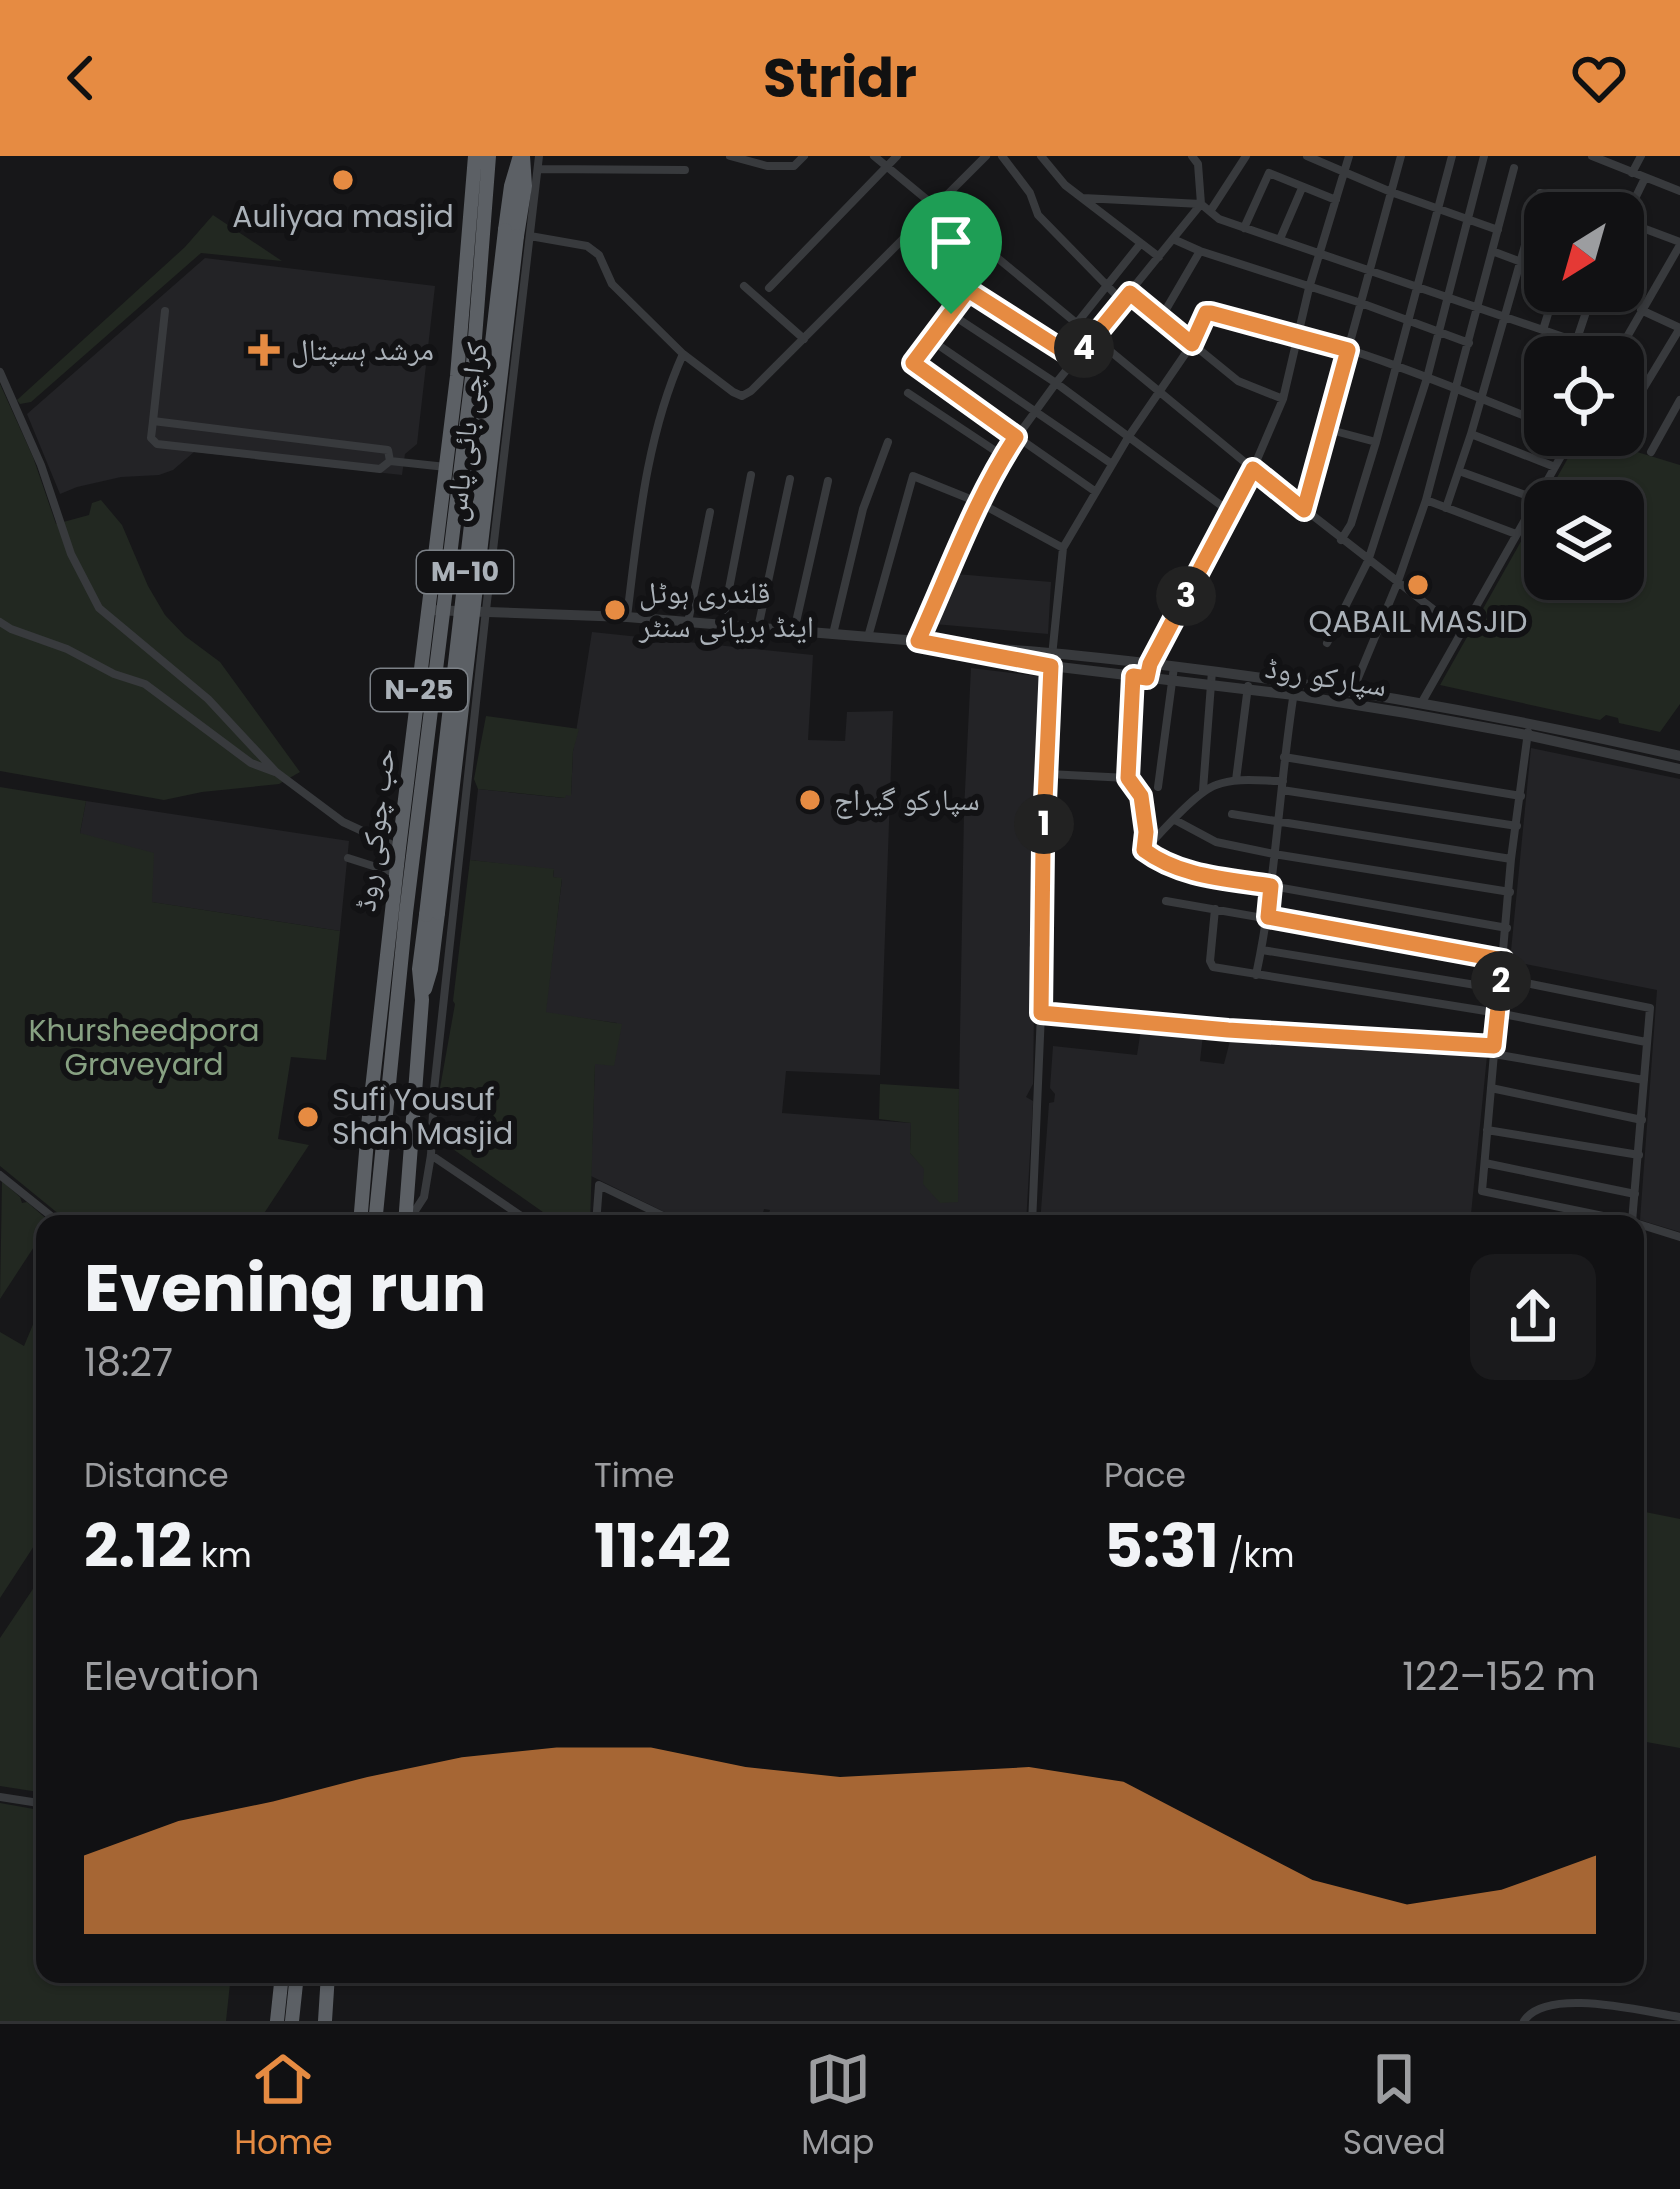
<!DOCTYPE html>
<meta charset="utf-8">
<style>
body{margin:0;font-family:Poppins,"Noto Naskh Arabic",sans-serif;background:#1a1a1c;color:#f1f3f6;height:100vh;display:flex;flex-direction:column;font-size:45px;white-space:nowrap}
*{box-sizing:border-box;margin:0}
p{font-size:39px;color:#9c9da0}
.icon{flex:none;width:66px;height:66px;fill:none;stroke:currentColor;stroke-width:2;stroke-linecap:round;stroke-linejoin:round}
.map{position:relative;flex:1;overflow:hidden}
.drawer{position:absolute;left:36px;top:1059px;width:1608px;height:768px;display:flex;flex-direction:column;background:#111113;border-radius:24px;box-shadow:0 3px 9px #0004,0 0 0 3px #303133}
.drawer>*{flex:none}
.needle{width:78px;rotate:217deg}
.buttons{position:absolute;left:1524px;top:36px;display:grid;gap:24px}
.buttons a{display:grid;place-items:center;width:120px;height:120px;border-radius:24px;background:#111113;box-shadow:0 3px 9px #0004,0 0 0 3px #303133;font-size:60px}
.pin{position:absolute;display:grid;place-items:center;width:102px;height:102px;color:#fff;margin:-123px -51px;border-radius:50% 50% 50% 0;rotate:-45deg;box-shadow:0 0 12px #0007}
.pin .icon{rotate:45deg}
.km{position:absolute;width:60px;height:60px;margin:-30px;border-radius:50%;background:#222;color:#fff;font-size:33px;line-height:60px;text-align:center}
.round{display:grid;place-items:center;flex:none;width:126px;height:126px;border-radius:24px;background:#1a1a1c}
.summary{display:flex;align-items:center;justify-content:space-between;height:204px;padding:0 48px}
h1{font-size:66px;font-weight:700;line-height:90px}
.metrics{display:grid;grid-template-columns:repeat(3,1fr);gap:18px;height:204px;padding:12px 48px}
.metrics div{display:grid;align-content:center}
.metrics b{font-size:60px;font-weight:700}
.metrics small{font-size:33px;font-weight:400}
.metrics p{font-size:33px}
.chart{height:336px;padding:24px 48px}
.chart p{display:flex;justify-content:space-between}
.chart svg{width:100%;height:216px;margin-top:12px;fill:#e68b42;opacity:.7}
header{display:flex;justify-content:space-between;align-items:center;height:156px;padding:0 48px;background:#e68b42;color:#111;font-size:54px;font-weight:700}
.dock{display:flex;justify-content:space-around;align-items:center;height:168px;border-top:3px solid #303133;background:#111113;font-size:33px;color:#9c9da0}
.dock a{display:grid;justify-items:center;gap:6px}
.dock .active{color:#e68b42}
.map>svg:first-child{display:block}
.built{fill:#232326}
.green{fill:#222821;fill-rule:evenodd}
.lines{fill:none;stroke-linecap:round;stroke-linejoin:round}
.minor{stroke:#383a3d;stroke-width:8}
.tertiary{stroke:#383a3d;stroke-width:10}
.trunk{stroke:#5c6065;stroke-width:14}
.trunk-bridge{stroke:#5c6065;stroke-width:14}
.route-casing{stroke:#fff;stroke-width:24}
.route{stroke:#e68b42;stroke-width:15}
.poi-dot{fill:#e68b42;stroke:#121214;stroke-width:4.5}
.labels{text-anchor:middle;stroke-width:12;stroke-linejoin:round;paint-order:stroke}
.shield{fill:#121214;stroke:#7c8187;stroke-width:3}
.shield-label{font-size:27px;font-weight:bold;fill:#aab1b8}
.poi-label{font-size:30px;fill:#aab1b8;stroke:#121214;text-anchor:start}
.street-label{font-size:30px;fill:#aab1b8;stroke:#121214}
.park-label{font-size:30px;fill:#87a182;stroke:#121214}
</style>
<header><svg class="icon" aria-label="back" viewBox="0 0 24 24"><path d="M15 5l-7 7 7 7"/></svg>Stridr<svg class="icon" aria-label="heart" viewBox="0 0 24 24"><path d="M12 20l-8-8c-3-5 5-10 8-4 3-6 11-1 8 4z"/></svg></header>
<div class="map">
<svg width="1680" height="1865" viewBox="0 0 1680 1865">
<rect width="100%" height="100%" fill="#171719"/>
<path class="built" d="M205,102l230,28 -18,158 -12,10 -3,21 -208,-23 -21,18 -14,5 -38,2 -44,10 -17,7 -33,-80z
M956,418l95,8 -3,52 -114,-10z
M592,476l221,23 -5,85 37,1 2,-29 46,-1 -13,364 -94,-4 -4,42 129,10 -1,30 47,49 7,-391 7,-143 74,9 -2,88 -4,31 -5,4 4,10 -1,21 -7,7 6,10v21l-3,2 2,6v58l-5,2 -1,9 6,5 -1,44 -4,3v8l4,4 -1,74 -7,13 7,4 -7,123h-260l4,-14 -6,-1 -4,15h-71l-98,-48 4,-113 22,-40 -72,-10 17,-134 -9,-2 1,-7 -84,-10 8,-71 86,9 1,-3h6l2,-44z
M1531,592l149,31v453l-40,-12 17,-230 -147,-29z
M86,645l263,40 -9,90 -189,-29 -71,-69z
M1141,873l18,5 44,1 -3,26 24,3 6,-23 9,-4 241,15 7,4 -17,168h-430l9,-121 5,-1 1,-8 -5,-6 3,-42 84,9z"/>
<path class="green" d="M213,59l69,46 -81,-8 -170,149 -11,2 -3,-4 168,-153z
M0,228l33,73 23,67 33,-9 3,-12 9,-3 21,25 26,61 17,29 20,21 35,26 80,110 -21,12 -77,8 -38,8 -164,-29z
M1581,279l99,30v239l-20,28 -41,-9 -1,-5 -12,-3 -6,5 -160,-35zM1545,345h78v78h-78z
M486,560l93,13 -6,22 -2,45 -5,-1 -1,3 -87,-9 -4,-10z
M0,631l86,14 -6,32 74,20 -2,49 188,29 -14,129 -35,-3 -13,82 31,6 -52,79h-186l-71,-58z
M470,704l84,9 -1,8 9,1 -16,134 76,12 -8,42 -19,-2 -5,160h-30l-120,-84 -1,-14h5l1,7 45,7 6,-44 -56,-8 15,-84 -2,-3z
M880,928l79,5 -1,113 -18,1 -17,-19 1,-15 -14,-16 1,-30 -32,-4z
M2,1025l18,16 2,6 5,-1 23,20 -5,2v6l-45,69z
M45,1140v233l-45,69v-266l24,14z
M1635,1354l45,9v229l-45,-8z
M45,1415v222l-45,-7v-148z
M0,1647l45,8v163h186l-5,47h-226z"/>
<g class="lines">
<path class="minor" d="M730,0l37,10h27l10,-10
M874,0l379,313 208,162
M1002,0l28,37 8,22 84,86
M1041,0l24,29 94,72
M1192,0l6,8 3,40 18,15 397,136
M1307,0l84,36 107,38
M1592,0l88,35
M538,13l147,1
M1632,17l9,-17
M1211,54l35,-54
M1627,59l18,-37
M1624,65l56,21
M1244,72l25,-55 67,27
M530,80l57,10 12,9 13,29 71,70
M1173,83l27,12 161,52 108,40
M1280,83l22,-51
M985,91l-17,43 -54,71v4l182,127
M1492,95l53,20
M744,130l60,53
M769,132l128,-132
M968,134l108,69
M1603,135l41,13
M1130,137l108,88 45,18
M1641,154l39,18
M165,155l-12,110 235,29 2,11 56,6
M951,158l105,69 174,129
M1161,162l39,-67
M1077,167l64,-80
M1543,174l12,-39
M931,184l181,124
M1576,186l17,-51
M1616,200l64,-111
M1531,201l14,5
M0,216l41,93 30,89 28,54 109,91 68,73 67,50 56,26
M908,237l95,63
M153,265l-2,17 6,6 223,25 10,-8
M1623,266l57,-94
M1327,273l49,13 76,-286
M1471,278l84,33
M1611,284l4,-5
M1651,296l29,-52
M1459,315l77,28
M1426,344l90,34
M1446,352l25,-74 69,-241 89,19
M1304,354l97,-354
M1341,384l10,-16 25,-82
M627,461c11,-89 19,-181 56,-263l50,38 9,4 9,-5 235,-235
M0,466l11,7 56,20 47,25 31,10 106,79 24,9
M688,466l22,-110
M722,469l29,-150
M758,472l32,-149
M794,475l34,-150
M833,478l30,-125 25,-67
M868,481l45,-161 67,27 83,45
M918,485l85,-185 53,-73 145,-179 -118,-6
M1327,487l41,-82 59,-183 57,-222
M1134,506l-6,116 13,18 5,36 -2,18
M1149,510l104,-197 30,-70 26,-111 40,-132
M1353,534l44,-106 29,-84 88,-332
M1422,546l151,-267
M1528,576l-17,127 -29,332 150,31 48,15
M1284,601l237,39
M1048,618l80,4
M1236,624l12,-94
M1158,631l16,-120
M1203,634l9,-119
M1282,634l235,36
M1232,658l279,45
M1175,664l41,22 58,12 236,38
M1145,693c17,-17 51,-57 71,-64 21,-8 45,-4 67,-4
M1144,694l19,14 24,7 320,57
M348,702l47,15
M1166,745l337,59
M1215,753l-5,52 3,6 285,46 148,29
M1262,794l238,39
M1256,819c20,-93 23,-189 38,-283
M1501,822l149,30 -18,214
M1041,857l187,17 266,16
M1494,898l150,26
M1491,932l151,32
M1487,974l152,25
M431,999l102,69
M1485,1007l150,31
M0,1019l61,49
M407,1067l17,-26 7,-42 3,-65 52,-480 53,-454
M596,1068l3,-39 81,39
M1032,1068l9,-211 2,-166 8,-181 12,-118 66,-112 63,-92 14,-31c21,2 43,9 64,14 94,23 185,61 275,97
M0,1641l45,7
M1524,1865c23,-35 120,-9 156,-4"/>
<path class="tertiary" d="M429,454l198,7 291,24 133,25 243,29 112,18 121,22 153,34
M996,493c59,3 117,10 175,17 174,21 338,51 509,90"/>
<path class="trunk" d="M505,74l6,-44 8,-27
M517,80l8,-50 -2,-30
M425,833l6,-20 7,-56
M360,1068l9,-108 30,-268 58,-472 18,-220
M375,1068l31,-311 66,-536 17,-221
M405,1068l17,-224 -3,-31 7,-54
M277,1865l5,-47
M292,1865l5,-47
M325,1865l3,-47"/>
<path class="trunk-bridge" d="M438,757l79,-677
M426,759l79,-685"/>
</g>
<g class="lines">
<defs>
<path id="route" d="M968,134l108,69 54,-66 62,51 14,-31h5l137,37 -44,160 -51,-41 -103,195 -3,14 -14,-2 -5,102 13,18 5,36 -2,18c36,27 83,29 127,36l-3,31 235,43 -9,86 -266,-16 -187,-17 2,-166 8,-181 -133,-25c31,-68 57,-142 98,-204l-103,-74z"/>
</defs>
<use href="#route" class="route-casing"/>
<use href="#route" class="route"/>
</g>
<g class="poi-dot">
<circle cx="343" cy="24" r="12"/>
<path d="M258 176h12v12h12v12h-12v12h-12v-12h-12v-12h12z"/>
<circle cx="1418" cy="429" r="12"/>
<circle cx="615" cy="454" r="12"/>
<circle cx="810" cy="644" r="12"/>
<circle cx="308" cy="961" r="12"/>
</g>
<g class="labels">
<g class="shield">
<rect x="417" y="395" width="96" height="42" rx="9"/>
<rect x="371" y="513" width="96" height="42" rx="9"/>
</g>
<g class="shield-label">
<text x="465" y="425">M-10</text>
<text x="419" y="543">N-25</text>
</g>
<g class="poi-label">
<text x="343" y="71" text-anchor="middle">Auliyaa masjid</text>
<text x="291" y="204">مرشد ہسپتال</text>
<text x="639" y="447">قلندری ہوٹل<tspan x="639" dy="34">اینڈ بریانی سنٹر</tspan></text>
<text x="1418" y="476" text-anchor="middle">QABAIL MASJID</text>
<text x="834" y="654">سپارکو گیراج</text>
<text x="332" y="954">Sufi Yousuf<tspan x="332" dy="34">Shah Masjid</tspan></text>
</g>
<g class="street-label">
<text transform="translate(466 276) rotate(-83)" y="10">کراچی بائی پاس</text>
<text transform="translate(1326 521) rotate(9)" y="10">سپارکو روڈ</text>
<text transform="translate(375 674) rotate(-83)" y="10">حب چوکی روڈ</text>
</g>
<g class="park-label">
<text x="144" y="885">Khursheedpora<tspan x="144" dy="34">Graveyard</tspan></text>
</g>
</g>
</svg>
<div class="buttons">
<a><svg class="needle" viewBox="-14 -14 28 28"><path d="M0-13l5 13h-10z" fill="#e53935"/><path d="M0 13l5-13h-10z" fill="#9c9da0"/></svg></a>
<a><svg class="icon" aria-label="locate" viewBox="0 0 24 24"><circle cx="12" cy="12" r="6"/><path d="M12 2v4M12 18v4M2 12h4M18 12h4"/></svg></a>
<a><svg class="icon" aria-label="layers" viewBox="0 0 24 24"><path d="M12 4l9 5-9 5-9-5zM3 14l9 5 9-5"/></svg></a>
</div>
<div class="pin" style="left:951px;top:158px;background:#1e9e55"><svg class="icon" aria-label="arrive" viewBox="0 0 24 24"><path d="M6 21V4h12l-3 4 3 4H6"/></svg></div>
<b class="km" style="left:1044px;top:668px">1</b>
<b class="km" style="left:1501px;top:825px">2</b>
<b class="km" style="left:1186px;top:440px">3</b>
<b class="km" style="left:1084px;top:192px">4</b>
<section class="drawer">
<div class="summary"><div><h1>Evening run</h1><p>18:27</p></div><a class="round"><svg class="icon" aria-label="share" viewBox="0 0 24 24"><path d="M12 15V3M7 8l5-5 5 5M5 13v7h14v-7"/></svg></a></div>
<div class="metrics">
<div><p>Distance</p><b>2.12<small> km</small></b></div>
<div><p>Time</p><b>11:42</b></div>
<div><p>Pace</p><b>5:31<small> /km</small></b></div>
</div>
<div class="chart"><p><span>Elevation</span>122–152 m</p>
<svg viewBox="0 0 160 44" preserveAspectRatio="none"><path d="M0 44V28L10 21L20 17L30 12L40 8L50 6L60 6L70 10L80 12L90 11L100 10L110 13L120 23L130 33L140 38L150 35L160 28V44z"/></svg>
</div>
</section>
</div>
<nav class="dock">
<a class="active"><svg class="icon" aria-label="home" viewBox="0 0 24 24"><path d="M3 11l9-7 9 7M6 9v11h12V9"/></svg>Home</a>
<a><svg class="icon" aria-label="map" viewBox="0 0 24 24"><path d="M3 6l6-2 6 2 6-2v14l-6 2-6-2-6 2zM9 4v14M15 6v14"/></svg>Map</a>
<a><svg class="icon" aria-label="saved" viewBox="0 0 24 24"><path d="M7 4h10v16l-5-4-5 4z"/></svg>Saved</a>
</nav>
